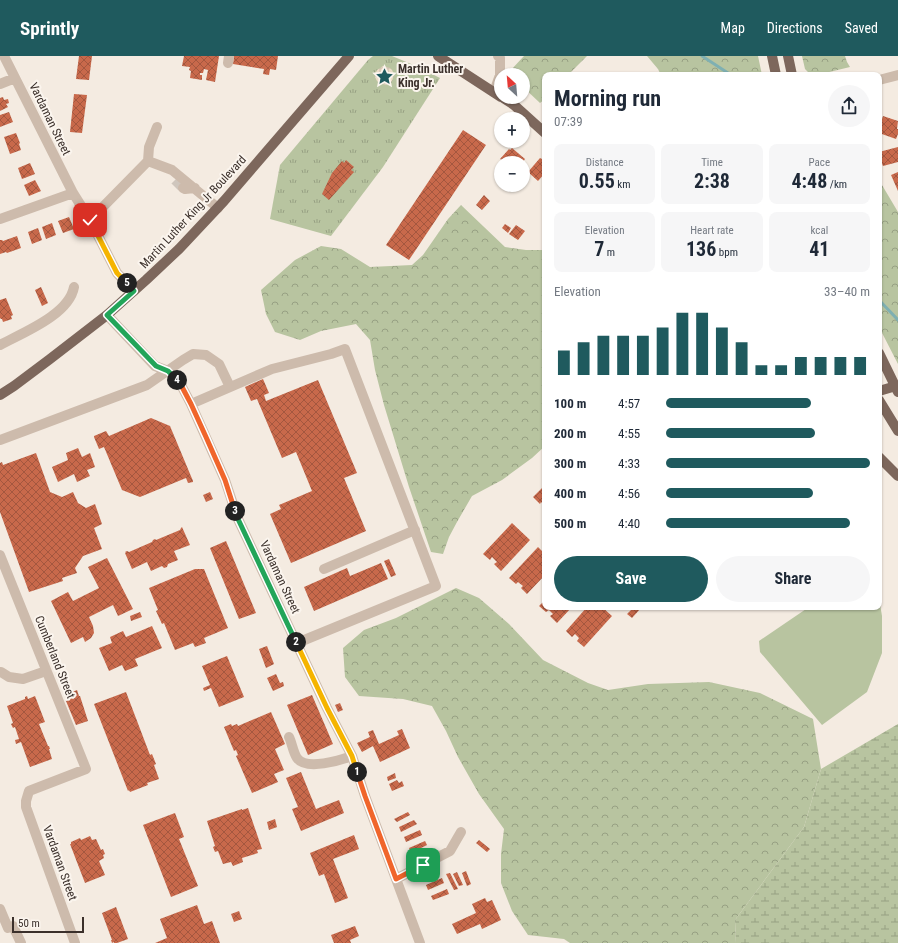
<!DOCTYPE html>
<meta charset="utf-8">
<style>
body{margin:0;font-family:"Roboto Condensed",sans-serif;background:#f6f6f7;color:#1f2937;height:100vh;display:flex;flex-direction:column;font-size:15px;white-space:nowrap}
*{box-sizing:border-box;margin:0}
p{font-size:13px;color:#747a83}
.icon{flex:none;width:22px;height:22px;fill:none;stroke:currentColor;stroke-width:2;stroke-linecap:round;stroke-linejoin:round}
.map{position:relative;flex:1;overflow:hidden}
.side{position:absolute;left:542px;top:16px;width:340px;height:538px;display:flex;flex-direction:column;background:#fff;border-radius:8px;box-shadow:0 1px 3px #0004}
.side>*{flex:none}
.needle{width:26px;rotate:334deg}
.buttons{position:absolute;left:494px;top:12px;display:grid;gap:8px}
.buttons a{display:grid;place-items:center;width:36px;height:36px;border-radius:50%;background:#fff;box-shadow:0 1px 3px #0004;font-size:20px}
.scale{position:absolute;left:12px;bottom:10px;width:72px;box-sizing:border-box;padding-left:4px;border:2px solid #3b302b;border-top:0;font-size:11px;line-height:14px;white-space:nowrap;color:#3b302b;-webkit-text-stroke:3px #fbf5ee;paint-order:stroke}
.pin{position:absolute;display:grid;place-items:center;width:34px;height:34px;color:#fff;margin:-17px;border-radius:8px;box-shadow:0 2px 6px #0006}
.km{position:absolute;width:20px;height:20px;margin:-10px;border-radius:50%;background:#222;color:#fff;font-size:11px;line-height:20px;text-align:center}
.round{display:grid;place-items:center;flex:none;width:42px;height:42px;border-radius:21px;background:#f6f6f7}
.overview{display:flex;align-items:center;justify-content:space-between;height:68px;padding:0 12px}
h1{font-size:22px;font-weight:700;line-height:30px}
.figures{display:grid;grid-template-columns:repeat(3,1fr);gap:6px;height:68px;padding:4px 12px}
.figures div{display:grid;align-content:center;border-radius:8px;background:#f6f6f7;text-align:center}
.figures b{font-size:20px;font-weight:700}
.figures small{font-size:11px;font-weight:400}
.figures p{font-size:11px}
.chart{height:112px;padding:8px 12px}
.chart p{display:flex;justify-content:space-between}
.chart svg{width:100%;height:72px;margin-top:4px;stroke:#1f5a5e;stroke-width:6}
.primary-button{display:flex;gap:8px;margin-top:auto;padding:8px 12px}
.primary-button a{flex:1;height:46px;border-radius:24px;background:#1f5a5e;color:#fff;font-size:16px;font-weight:700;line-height:46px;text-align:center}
.primary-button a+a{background:#f6f6f7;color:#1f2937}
ul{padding:0 12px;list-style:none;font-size:13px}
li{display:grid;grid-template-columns:64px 48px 1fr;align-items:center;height:30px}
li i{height:10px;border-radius:5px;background:#1f5a5e}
header{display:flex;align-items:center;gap:24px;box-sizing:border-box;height:56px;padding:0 20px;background:#1f5a5e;color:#fff}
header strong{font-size:19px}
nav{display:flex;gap:22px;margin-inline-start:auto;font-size:14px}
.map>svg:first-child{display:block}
.grass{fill:#b8c4a0}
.forest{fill:url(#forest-crowns)}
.wetland{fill:url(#wetland-marsh)}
.park{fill:url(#park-tufts)}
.plaza{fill:url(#plaza-grid)}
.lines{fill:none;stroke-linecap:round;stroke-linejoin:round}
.stream{stroke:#7fb0b2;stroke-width:3}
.building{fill:url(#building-cross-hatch)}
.minor-tunnel{stroke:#cfc6bd;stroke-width:10;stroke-dasharray:10 5;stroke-linecap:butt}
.minor{stroke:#cdbbac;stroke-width:10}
.major{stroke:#7d675c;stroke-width:10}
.split-1-casing{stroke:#fff;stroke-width:8}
.split-2-casing{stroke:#fff;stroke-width:8}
.split-3-casing{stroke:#fff;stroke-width:8}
.split-4-casing{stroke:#fff;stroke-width:8}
.split-5-casing{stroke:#fff;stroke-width:8}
.split-6-casing{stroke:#fff;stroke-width:8}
.split-1{stroke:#f0652b;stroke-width:5}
.split-2{stroke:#f5b400;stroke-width:5}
.split-3{stroke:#22a559;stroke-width:5}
.split-4{stroke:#f0652b;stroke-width:5}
.split-5{stroke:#22a559;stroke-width:5}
.split-6{stroke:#f5b400;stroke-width:5}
.labels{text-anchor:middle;stroke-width:4;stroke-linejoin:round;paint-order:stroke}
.poi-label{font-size:12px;font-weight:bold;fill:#3b302b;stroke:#fbf5ee;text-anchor:start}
.street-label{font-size:12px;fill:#3b302b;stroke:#fbf5ee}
</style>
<header>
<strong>Sprintly</strong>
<nav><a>Map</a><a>Directions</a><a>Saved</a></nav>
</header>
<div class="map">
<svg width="898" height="887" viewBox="0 0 898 887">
<defs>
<pattern id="forest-crowns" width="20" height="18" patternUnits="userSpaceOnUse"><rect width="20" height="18" fill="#b8c4a0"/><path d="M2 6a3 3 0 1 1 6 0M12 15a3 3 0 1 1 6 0" fill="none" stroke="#97a083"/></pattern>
<pattern id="wetland-marsh" width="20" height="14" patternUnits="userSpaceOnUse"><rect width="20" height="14" fill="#b8c4a0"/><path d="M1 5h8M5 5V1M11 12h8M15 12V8" fill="none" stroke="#97a083"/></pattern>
<pattern id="park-tufts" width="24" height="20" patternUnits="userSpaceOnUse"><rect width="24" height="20" fill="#b8c4a0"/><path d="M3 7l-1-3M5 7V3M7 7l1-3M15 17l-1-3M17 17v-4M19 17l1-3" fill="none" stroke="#97a083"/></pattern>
<pattern id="plaza-grid" width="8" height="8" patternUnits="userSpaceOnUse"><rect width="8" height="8" fill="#ecdcc8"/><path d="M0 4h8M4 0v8" fill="none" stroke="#cbbdac"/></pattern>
<pattern id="building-cross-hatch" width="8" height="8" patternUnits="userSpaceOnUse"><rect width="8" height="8" fill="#c8694b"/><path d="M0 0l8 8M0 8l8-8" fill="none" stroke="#a4573f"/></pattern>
</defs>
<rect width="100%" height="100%" fill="#f4ebe1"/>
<path class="grass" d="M879,542l3,18v37l-15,39 -45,33 -62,-73 -1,-11 50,-34h70z"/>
<path class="forest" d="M524,0h63l-19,19h-23v24l-5,4 -17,-16v-12h-10l-3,-4z
M647,0h111l4,19h-101l-3,-6z
M802,0h43l2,6 3,5 -33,8h-6l-6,-6z
M879,124l19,32v152l-19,-37z
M461,149l44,42 21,3h19v196l-13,12 -30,22 -30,16 -15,26 -8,15 -6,17 -12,-2 -22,-65 -25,-82 -9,-35 -5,-30 -14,-16 -35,7 -21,9 -25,-8 -9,-18 -5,-24 34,-30 26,-14 20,3 29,18 42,-2 11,-10 25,-36z
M456,532l23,10 30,26 34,36 45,23 20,7 40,-6 61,-2 51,11 53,26 8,50 -17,58 -69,93 1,23h-166l-6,-4 -36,-4 -16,-24 -11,-28v-29l3,-25 -25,-35 -21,-37 -12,-26 -14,-25 -29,-7 -44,-3 -14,-19 -2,-29 21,-18 32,-12z"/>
<path class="wetland" d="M898,668v219h-162l-1,-23 69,-93 17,-58z"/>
<path class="park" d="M373,0h19l24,10 24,12 -57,89 -52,69 -61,-17 10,-54 88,-105z"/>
<path class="plaza" d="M383,10l7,2 2,2 2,4 -2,7 -2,2 -4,2 -7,-2 -2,-2 -2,-4v-3l2,-4z"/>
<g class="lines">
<path class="stream" d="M702,0l29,19
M879,244l19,20"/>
</g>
<path class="building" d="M79,0h13l-3,24 -13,-1z
M184,0h35l-4,26 -9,-2 2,-10 -4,-1 -1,4h-3v2h2v5l-12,-2 1,-7 -2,-1 1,-3 -8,-1z
M234,0h44l-2,14 -6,-1 -1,6 -6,-1 1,-5 -31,-5z
M74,38l13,1 -5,38 -12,-1z
M3,41l1,3 4,-1 1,4 -3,1 2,3 -8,4v-13z
M9,56l4,10 -13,5v-12z
M883,60l15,5 -1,8h1v5l-2,5 -17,-6v-5z
M463,74l23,15 -77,115 -23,-15z
M16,77l4,10 -1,1 2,6 -11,4 -6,-17z
M898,91v15l-15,4 -4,-10v-4z
M512,92l13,11 -3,4h-21v3l-3,-2 4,-4 -2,-1 9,-10 1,1z
M544,101l1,1v15l-7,8 -10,-9 12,-14 2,1z
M346,104l8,7 -3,3 3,2 -25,28 -7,-6 10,-21 10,-12 2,2z
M30,107l5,11 -13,5 -4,-11z
M898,116v19l-7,-16z
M35,124l6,11 -12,5 -5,-11z
M484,139l6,6 -8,9 -6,-5z
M69,161l5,12 -11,4 -5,-12z
M52,167l4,12 -10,4 -4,-12z
M505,168l6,4 -3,5 -6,-5z
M516,169l9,6 -7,9 -9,-6z
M38,172l4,12 -10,4 -4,-12z
M17,180l4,12 -14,5 -1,-1 -6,2v-14h2l1,1z
M41,231l7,16 -6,3 -7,-16z
M6,242l7,17 -2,1 1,3 -9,3 -1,-3h-1l-1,-1v-18z
M263,323l6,14 -5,2 2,6 52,-21 39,93 -13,5 22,53 -75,32 -21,-49 11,-5 -2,-4 33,-14 -16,-39 -14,6 -25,-59 -6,2 -6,-14z
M151,362l19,8 23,55v1l-5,1 -2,-5 -46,19 -18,-7 -18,-43 -5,2 -5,-12v-1l12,-5 3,5z
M78,392l4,9 8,-4 5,14 -8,3 3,6 -13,6 -3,-8 -16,8 -6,-15 16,-7 -2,-7z
M36,397l14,39 12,5 11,-5 5,11 8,5 9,-4 7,20 -8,4 8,21 -19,7 -8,12 2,5 -15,5 1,3 -34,11 -29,-80v-49l2,-1 1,3z
M545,429v21l-4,-4 -1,2 -7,-7z
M210,436l3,7 -7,3 -3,-7z
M512,467l18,17 -29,31 -7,-7 3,-2 -5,-5 -2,3 -7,-6z
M182,471l8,18 -16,6 4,9 -10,4 -1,3 -3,1 -2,-2 -11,5 -4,-9 -15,7 -7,-16h1l-1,-1 2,-1 2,1 23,-10 1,-2 2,-1 1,1 24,-10 1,-2z
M226,485l30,72 -17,6 -29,-71z
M538,491l7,7v21l-18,19 -6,-6 2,-2 -5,-4 -2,2 -7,-6z
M107,502l26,51 -15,7 -5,-11 -24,12 4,9 1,7 -3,5 -6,4 -2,-5 -12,6 -20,-42 17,-9 5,9 26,-13 -11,-21z
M389,503l7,16 -5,2 -7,-16z
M381,507l7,16 -74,32 -10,-24 43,-19 3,8z
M195,513h9l24,59 -24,10 2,5 -11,4 -2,-4 -18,7 -11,-27 -2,1 -6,-13 2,-1 -9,-22z
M545,544v7h27l-15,16 -7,-7 3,-2 -4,-4 -3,2 -7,-6z
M587,551h15l10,9 -28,31 -7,-6 2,-3 -4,-4 -3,3 -6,-6z
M634,551h6l1,1 -9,10 -5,-4z
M140,556l2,5 -11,4 -1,-5z
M152,570l10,22 -27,11 3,7 -13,5 -3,-6 -13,6 -10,-23 13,-5 -2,-6 13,-6 3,6z
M267,590l7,18 -8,4 -7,-19z
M227,600l17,41 -25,10 -8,-19 -7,3 -1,-3 7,-3 -8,-19z
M276,618l4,9 3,-1 1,4 -11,5 -6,-13z
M77,634l2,6h1l8,25 -12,4 -10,-24h1l-2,-6z
M126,636l24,63 2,-1 4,10 -2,1 5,14 -12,4 1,2 -18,7 -1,-2 -1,1 -34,-87z
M312,639l21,49 -25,11 -21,-50z
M27,640l1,3 7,-3 10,26 -6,2 9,22h1l1,3h-1l3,10 -22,8 -9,-25 -5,2 -1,-4 4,-1 -4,-12 -2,1 -2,-4 2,-1 -6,-17 18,-7v-2z
M340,647l3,7 -5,2 -3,-7z
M271,656l14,32 -10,5 9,21 -10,4 4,8 -26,11 -16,-37 2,-1 -2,-5 -2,1 -10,-24 7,-3 1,2 5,-2 1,2z
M402,673l8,19 -30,14 -7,-16 -11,6 -5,-9 13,-6 -2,-5 5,-2 6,14 20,-9 -2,-4z
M301,716l15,37 23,-9 5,13 -43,18 -9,-22 6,-2 -12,-29z
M395,717l1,5 -8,3 -1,-4z
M397,724l2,3 3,-2 2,5 -12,5 -3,-7z
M248,752l14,41 -5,1 1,3 -16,5 1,4 -10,4 -2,-4 -8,2 -5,-13 -3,1 -2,-5 2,-1 -8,-25 35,-12v1z
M408,756l2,3 -13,7 -3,-3z
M175,757l9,24 -5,2 19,47 -27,11 -28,-72z
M275,763l2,8 -8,3 -2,-8z
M414,764l3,4 -16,8 -2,-5z
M420,774l2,5 -16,7 -2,-5z
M354,779l5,14 -26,10 15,39 -13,5 -11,-29 -5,2 -9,-23z
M90,780l2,4 4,-1 5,11 2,-1 2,5 -2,1 1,3 -5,3 6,14 -20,8 -15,-39h1v-2l9,-4 1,2z
M479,784l11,9 -3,3 -11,-9z
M425,785l2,4 -16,8 -2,-5z
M429,796l2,4 -16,7 -2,-5z
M466,815l5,13 -4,2 -5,-13z
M457,816l6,13 -4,1 -6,-12z
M450,817l8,16 -4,1 -8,-16z
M442,822l2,5 -16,7 -2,-5z
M447,833l2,5 -16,6 -2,-4z
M485,842l2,4 5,-2 9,20 -19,9 -2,-5 -23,10 -5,-10 24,-11 -4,-9z
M197,849l7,19 8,-3 8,22h-65l12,-5 -7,-19z
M116,851l12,32 -11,4h-3v-1l-2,1 -1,-3h1l-10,-27z
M239,855l3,8 -8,3 -3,-8z
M355,870l4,10 -9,4 1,3h-17l-3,-8z"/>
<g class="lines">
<path class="minor-tunnel" d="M175,124l8,8"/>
<path class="minor" d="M4,0l69,137 17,27 27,53 17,18
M228,7l1,-7
M879,24l19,-5
M0,28l15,-6
M494,36l6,-17v-17l-2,-2
M148,105l24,9 46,38
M183,132l2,1 10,-1
M0,163l73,-26
M90,164l58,-59 1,-14 8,-20
M107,259l48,51 13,5 13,14 10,19 34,76 13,39 89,189 25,48 13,40 55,147
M0,289c22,-12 69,-30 74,-58
M191,348l81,-35 59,-15 14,-5 91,237 -139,57
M0,384l147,-55 36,-25 10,-6 13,1 13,9 11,23
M0,499l86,214 -57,22 -3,10v6l49,136
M324,513l91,-39
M1,616l8,5 14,2 23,-8
M289,681c3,6 4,15 8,21 9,13 44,2 55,-2
M396,823l54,-28 11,-19
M0,853l8,19
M13,870l8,17"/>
<path class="major" d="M438,0l63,41
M772,0l4,19
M788,0l4,19
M502,41l12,8 31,28
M879,297l19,39
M879,335l17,-5
M0,339l14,-9 36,-27 57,-44 39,-35 33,-31 45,-48 125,-145
M879,344l19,31
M879,401l19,19"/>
</g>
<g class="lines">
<defs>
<path id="split-1" d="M357,716l8,24 31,83 27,-14"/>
<path id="split-2" d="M296,586l31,66 25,48 5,16"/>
<path id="split-3" d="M235,455l3,8 58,123"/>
<path id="split-4" d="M177,324l4,5 10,19 15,33 19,43 10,31"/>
<path id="split-5" d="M127,227l7,8 -27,24 49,51 12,5 9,9"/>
<path id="split-6" d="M90,164l27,53 10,10"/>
</defs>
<use href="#split-1" class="split-1-casing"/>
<use href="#split-2" class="split-2-casing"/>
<use href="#split-3" class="split-3-casing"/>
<use href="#split-4" class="split-4-casing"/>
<use href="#split-5" class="split-5-casing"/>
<use href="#split-6" class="split-6-casing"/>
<use href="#split-1" class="split-1"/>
<use href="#split-2" class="split-2"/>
<use href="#split-3" class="split-3"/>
<use href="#split-4" class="split-4"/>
<use href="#split-5" class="split-5"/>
<use href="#split-6" class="split-6"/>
</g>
<defs>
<symbol id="sight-bare" viewBox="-9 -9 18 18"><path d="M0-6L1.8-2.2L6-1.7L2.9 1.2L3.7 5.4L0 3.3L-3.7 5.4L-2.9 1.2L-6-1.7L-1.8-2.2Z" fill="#1f5a5e" stroke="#fbf5ee" stroke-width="2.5" paint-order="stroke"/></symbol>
</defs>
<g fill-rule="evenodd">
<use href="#sight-bare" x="372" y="8" width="25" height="25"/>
</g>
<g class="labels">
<g class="poi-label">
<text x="398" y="17">Martin Luther<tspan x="398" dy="14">King Jr.</tspan></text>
</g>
<g class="street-label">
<text transform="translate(50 63) rotate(64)" y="4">Vardaman Street</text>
<text transform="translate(193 156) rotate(-47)" y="4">Martin Luther King Jr Boulevard</text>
<text transform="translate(280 521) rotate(65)" y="4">Vardaman Street</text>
<text transform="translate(55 601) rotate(68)" y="4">Cumberland Street</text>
<text transform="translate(60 807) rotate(70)" y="4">Vardaman Street</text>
</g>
</g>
</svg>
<div class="buttons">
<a><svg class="needle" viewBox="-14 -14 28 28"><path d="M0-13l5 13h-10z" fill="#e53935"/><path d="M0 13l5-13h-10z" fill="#747a83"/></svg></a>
<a>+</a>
<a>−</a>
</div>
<div class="scale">50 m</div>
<div class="pin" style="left:423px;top:809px;background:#1e9e55"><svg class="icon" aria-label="arrive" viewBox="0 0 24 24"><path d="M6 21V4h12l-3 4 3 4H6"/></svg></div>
<div class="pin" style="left:90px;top:164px;background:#d93025"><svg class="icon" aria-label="check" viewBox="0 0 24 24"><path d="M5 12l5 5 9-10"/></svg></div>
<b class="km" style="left:357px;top:716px">1</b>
<b class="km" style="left:296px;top:586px">2</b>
<b class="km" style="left:235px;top:455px">3</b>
<b class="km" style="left:177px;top:324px">4</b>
<b class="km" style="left:127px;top:227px">5</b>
<section class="side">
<div class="overview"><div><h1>Morning run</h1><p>07:39</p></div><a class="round"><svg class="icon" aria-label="share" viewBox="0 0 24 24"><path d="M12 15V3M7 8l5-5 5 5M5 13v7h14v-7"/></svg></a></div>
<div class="figures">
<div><p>Distance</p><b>0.55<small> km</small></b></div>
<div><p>Time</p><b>2:38</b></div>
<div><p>Pace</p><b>4:48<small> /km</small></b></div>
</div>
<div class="figures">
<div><p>Elevation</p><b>7<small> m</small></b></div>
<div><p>Heart rate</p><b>136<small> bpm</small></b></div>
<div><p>kcal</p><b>41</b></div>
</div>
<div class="chart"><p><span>Elevation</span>33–40 m</p>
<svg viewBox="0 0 160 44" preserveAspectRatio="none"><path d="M5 44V29M15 44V24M25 44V20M35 44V20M45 44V20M55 44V15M65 44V6M75 44V6M85 44V15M95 44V24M105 44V38M115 44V38M125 44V33M135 44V33M145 44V33M155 44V33"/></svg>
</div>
<ul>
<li><b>100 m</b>4:57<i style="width:71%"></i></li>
<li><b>200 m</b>4:55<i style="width:73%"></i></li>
<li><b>300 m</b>4:33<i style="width:100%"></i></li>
<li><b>400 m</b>4:56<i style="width:72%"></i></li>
<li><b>500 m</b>4:40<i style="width:90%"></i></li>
</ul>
<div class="primary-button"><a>Save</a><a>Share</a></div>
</section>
</div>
